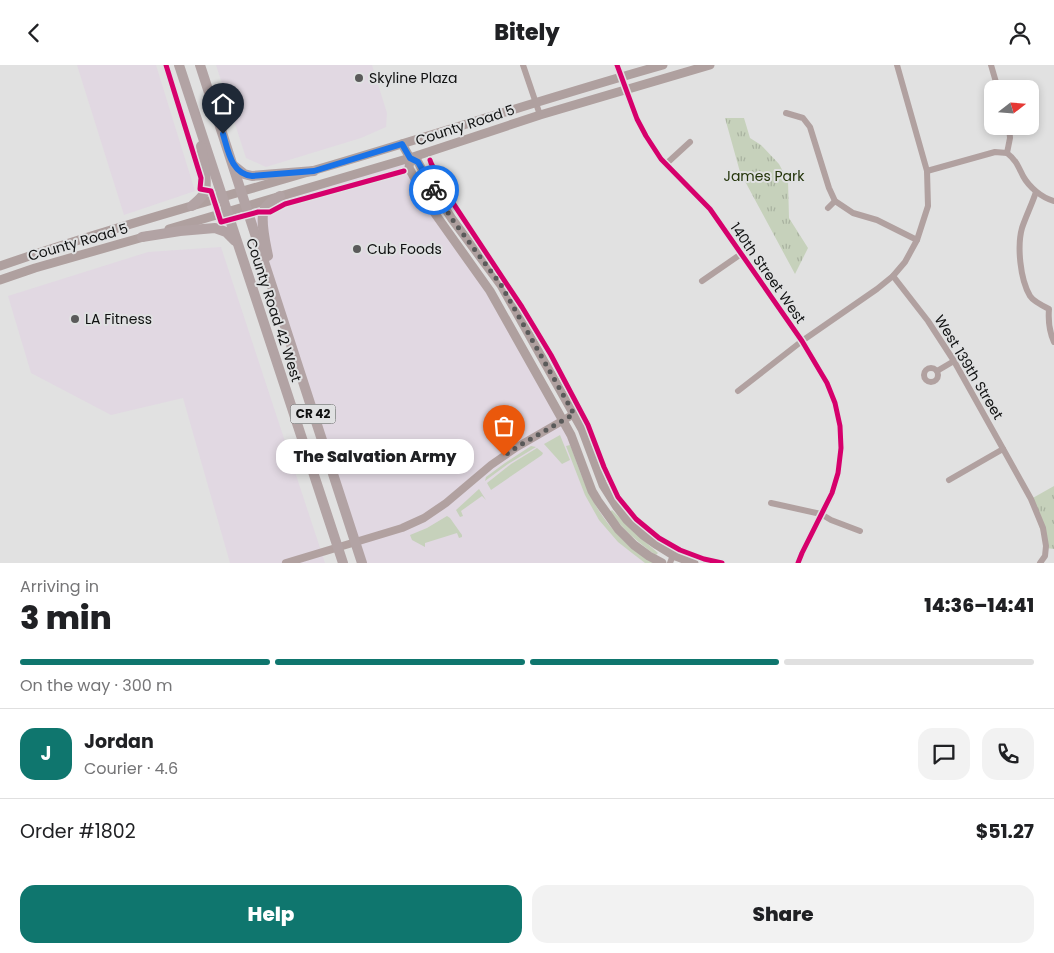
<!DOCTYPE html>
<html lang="en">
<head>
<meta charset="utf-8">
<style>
	body { margin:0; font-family:Poppins,sans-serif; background:#f2f2f2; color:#202124; height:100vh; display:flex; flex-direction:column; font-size:19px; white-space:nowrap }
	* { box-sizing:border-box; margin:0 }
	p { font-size:16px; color:#757577 }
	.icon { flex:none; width:28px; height:28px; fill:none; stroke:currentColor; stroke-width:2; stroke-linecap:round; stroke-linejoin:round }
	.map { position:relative; height:498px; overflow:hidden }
	.side { display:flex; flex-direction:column; background:#fff; flex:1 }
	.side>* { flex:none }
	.needle { width:32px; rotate:73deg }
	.fabs { position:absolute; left:984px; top:15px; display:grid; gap:10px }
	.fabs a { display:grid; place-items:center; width:55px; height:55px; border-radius:10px; background:#fff; box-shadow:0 2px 8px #0003; font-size:25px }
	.pin { position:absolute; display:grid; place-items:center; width:42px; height:42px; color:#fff; margin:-51px -21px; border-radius:50% 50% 50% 0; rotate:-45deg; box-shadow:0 0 5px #0007 }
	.pin .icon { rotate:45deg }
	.courier { position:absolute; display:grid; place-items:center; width:50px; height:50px; margin:-25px; border:4px solid #1a73e8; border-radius:50%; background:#fff; color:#222; box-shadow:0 1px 6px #0007 }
	.bubble { position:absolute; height:35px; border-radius:15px; background:#fff; box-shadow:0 2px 8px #0003; font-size:16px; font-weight:800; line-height:35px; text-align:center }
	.head em { font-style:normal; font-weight:800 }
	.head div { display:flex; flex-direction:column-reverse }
	.head { display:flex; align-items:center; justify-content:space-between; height:85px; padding:0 20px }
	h1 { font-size:32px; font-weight:800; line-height:38px }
	.bar { display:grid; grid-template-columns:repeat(4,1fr); gap:8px 5px; align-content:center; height:60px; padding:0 20px }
	.bar i { height:6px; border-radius:4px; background:#e0e0e0 }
	.bar .active { background:#0f766e }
	.bar p { grid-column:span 4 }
	.line { display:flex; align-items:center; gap:12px; padding:0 20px; border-top:1px solid #e0e0e0 }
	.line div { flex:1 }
	.round { display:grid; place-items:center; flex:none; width:52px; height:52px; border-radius:15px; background:#f2f2f2 }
	.primary-button { display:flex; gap:10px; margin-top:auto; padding:10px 20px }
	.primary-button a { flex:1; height:58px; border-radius:15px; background:#0f766e; color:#fff; font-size:20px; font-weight:800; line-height:58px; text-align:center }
	.primary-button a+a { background:#f2f2f2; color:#202124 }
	header { display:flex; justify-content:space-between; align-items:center; height:65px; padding:0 20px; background:#fff; font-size:22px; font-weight:800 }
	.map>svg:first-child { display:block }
</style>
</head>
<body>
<header><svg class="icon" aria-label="back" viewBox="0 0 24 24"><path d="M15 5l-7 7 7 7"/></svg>Bitely<svg class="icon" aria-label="person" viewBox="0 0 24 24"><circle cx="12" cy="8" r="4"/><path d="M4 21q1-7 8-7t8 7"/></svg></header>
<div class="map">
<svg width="1054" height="498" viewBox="0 0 1054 498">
	<defs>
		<pattern id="park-tufts" width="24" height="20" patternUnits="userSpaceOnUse" patternTransform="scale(1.25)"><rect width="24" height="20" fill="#c6d1bb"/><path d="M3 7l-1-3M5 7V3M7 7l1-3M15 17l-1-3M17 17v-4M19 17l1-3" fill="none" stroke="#a9b2a0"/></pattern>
	</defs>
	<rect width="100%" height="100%" fill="#e1e1e1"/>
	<g fill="#e1d8e2">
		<polygon points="77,0 156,0 195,126 124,150"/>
		<polygon points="216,0 372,0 387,48 386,62 361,73 266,102 246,93"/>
		<polygon points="410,93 409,103 475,204 571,370 586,410 618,464 662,498 362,498 246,141"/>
		<polygon points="221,182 325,498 230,498 183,333 111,350 31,308 8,231 148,187"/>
	</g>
	<g fill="#c6d1bb">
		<polygon points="560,370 570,395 562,399 544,379"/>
		<path d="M 570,380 C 576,394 580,409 587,423 C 600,454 624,481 653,498 L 645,498 L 632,488 L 618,477 L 599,455 L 585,430 L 566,381 Z"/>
		<polygon points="531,381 536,382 508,399 485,416 486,412 505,398"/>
		<polygon points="537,383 543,388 542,390 491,425 487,418 511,399"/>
		<polygon points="479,424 486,435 482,431 461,446 463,451 460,452 456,445"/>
		<path d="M 612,445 L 635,468 L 658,488 L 656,490 C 638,478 623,464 610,447 Z"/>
		<polygon points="447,451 450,453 462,470 462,472 459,473 457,468 425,478 425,482 412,475 410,470 427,463"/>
	</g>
	<g fill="url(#park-tufts)">
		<polygon points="725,53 744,53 750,73 761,80 779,99 788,116 789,153 808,183 795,209 740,107"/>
		<polygon points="1054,421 1054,484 1046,483 1031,434"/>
	</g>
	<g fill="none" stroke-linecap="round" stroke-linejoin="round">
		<g stroke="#b1a1a0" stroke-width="6">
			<polyline points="523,0 540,50"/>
			<polyline points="617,0 637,54 646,71 661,94 710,144 802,276 827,318 835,338 840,361 841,383 838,408 832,428 802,488 798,498"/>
			<polyline points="991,0 998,24"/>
			<polyline points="786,48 803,53 810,62 829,123 835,136 853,148 877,155 917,175"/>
			<path d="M 1009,61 L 1010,73 L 1007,88 C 1016,95 1018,101 1023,111 C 1029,122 1042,133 1054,136"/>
			<polyline points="666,99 690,77"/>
			<polyline points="927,106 995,87 1007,88"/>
			<path d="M 1036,127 C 1032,139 1026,151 1022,163 C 1017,181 1020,214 1030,231 C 1033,236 1043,241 1049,244 C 1048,256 1049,266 1054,277"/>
			<polyline points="828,143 835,136"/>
			<polyline points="893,211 928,256 954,296 1031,434 1043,463 1046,481 1045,491 1040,498"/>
			<polyline points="702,216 741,189"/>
			<circle cx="931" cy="310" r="7"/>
			<polyline points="937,306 954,296"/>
			<polyline points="738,326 802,276 877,224 893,211 905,197 917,175 928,141 927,106 897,0"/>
			<polyline points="949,415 1003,384"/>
			<polyline points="771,438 821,449 831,455 860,466"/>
			<polyline points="670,498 673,490"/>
		</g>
		<polyline stroke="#b1a1a0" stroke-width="8" points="286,498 402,463 424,453 446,438 491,400 517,382 574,349"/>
		<g stroke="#afa09f" stroke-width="9">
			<polyline points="402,79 410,93 409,103 431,143 490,226 571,370 592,426 598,436 618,464 634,480 649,491 662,498"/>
			<polyline points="410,93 418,97 429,118 452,154 501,220 582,364 603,420 617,442 627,455 643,470 657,480 673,490 694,498"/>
			<polyline points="169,164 410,93 540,50 710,0"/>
			<path d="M 0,201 C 104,165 210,136 315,105 C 431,71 546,33 663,0"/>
			<polyline points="0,215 35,203 147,171"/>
		</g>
		<g stroke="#b2a3a4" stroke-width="10">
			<polyline points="179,0 343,498"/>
			<polyline points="200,0 362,498"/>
			<polyline points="234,101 244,109 252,111 314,106"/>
			<path d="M 192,141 C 196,137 203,132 205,126 C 208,117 203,92 201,81"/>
			<polyline points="142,172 180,166 215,163 226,167 235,176"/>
			<path d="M 268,191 C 266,180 259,153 265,143 C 268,138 275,134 280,131"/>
		</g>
		<defs>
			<g id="cycleway">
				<polyline points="166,0 201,113 200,124 211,126 221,157 258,147 270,147 285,139 404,106"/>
				<polyline points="617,0 637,54 646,71 661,94 710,144 802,276 827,318 835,338 840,361 841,383 838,408 832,428 802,488 798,498"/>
				<polyline points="430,95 431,98 447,129 522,242 551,290 588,360 604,402 618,432 636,454 659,473 680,485 704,494 722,498"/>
			</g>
		</defs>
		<use href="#cycleway" stroke="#e0e1e2" stroke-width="8"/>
		<use href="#cycleway" stroke="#d6006c" stroke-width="5"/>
	</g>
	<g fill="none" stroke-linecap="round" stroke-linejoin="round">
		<polyline stroke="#5a5a5a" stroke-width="5" stroke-dasharray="0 9" points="434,125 452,154 501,220 574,349 517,382 504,391"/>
		<path stroke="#1a73e8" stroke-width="6" d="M 223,69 C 228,85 231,109 252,111 L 314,106 L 402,79 L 410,93 L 418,97 L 434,125"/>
	</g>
	<g fill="#5a5a5a" stroke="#e0e1e2" stroke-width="2">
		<circle cx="359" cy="13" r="5"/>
		<circle cx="357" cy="184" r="5"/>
		<circle cx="75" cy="254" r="5"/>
	</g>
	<g text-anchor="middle" stroke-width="4" stroke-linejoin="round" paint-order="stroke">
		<rect fill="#e0e1e2" stroke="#4f5050" stroke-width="1" x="290.5" y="339.5" width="45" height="19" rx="4"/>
		<g font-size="12" font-weight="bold" fill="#111212">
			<text x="313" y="353">CR 42</text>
		</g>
		<g font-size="14" fill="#111212" stroke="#e0e1e2" text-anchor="start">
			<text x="369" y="18">Skyline Plaza</text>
			<text x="367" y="189">Cub Foods</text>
			<text x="85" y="259">LA Fitness</text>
		</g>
		<g font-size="14" fill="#111212" stroke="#e0e1e2">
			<text transform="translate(465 60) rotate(-18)" y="5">County Road 5</text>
			<text transform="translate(78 177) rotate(-16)" y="5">County Road 5</text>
			<text transform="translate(768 208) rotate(55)" y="5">140th Street West</text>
			<text transform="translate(274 245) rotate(72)" y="5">County Road 42 West</text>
			<text transform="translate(969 302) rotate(59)" y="5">West 139th Street</text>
		</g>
		<g font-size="14" fill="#233409" stroke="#e0e1e2">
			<text x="764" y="116">James Park</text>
		</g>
	</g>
</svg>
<div class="fabs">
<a><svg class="needle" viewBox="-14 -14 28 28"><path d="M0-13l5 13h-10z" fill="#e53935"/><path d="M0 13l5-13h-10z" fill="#757577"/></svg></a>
</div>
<div class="pin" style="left:504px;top:391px;background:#ea580c"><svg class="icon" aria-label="bag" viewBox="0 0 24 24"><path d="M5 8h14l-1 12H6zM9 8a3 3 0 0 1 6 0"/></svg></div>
<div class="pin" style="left:223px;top:69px;background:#1f2937"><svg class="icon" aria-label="home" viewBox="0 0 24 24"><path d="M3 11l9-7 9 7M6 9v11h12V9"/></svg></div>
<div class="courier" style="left:434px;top:125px"><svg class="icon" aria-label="bike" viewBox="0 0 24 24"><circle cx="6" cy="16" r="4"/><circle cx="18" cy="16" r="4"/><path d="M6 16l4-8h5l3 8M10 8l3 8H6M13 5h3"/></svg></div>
<div class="bubble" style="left:276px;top:374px;width:198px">The Salvation Army</div>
</div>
<section class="side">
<div class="head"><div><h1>3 min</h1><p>Arriving in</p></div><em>14:36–14:41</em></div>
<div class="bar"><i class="active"></i><i class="active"></i><i class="active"></i><i></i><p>On the way · 300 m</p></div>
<div class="line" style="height:90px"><b class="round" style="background:#0f766e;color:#fff">J</b><div><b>Jordan</b><p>Courier · 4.6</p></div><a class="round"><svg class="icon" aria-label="chat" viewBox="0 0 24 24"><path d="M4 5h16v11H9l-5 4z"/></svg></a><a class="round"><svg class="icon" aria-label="phone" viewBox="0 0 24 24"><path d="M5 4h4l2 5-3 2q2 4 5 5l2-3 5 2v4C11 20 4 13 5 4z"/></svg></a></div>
<div class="line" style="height:65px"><div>Order #1802</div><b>$51.27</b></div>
<div class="primary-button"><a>Help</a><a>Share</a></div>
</section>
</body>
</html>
